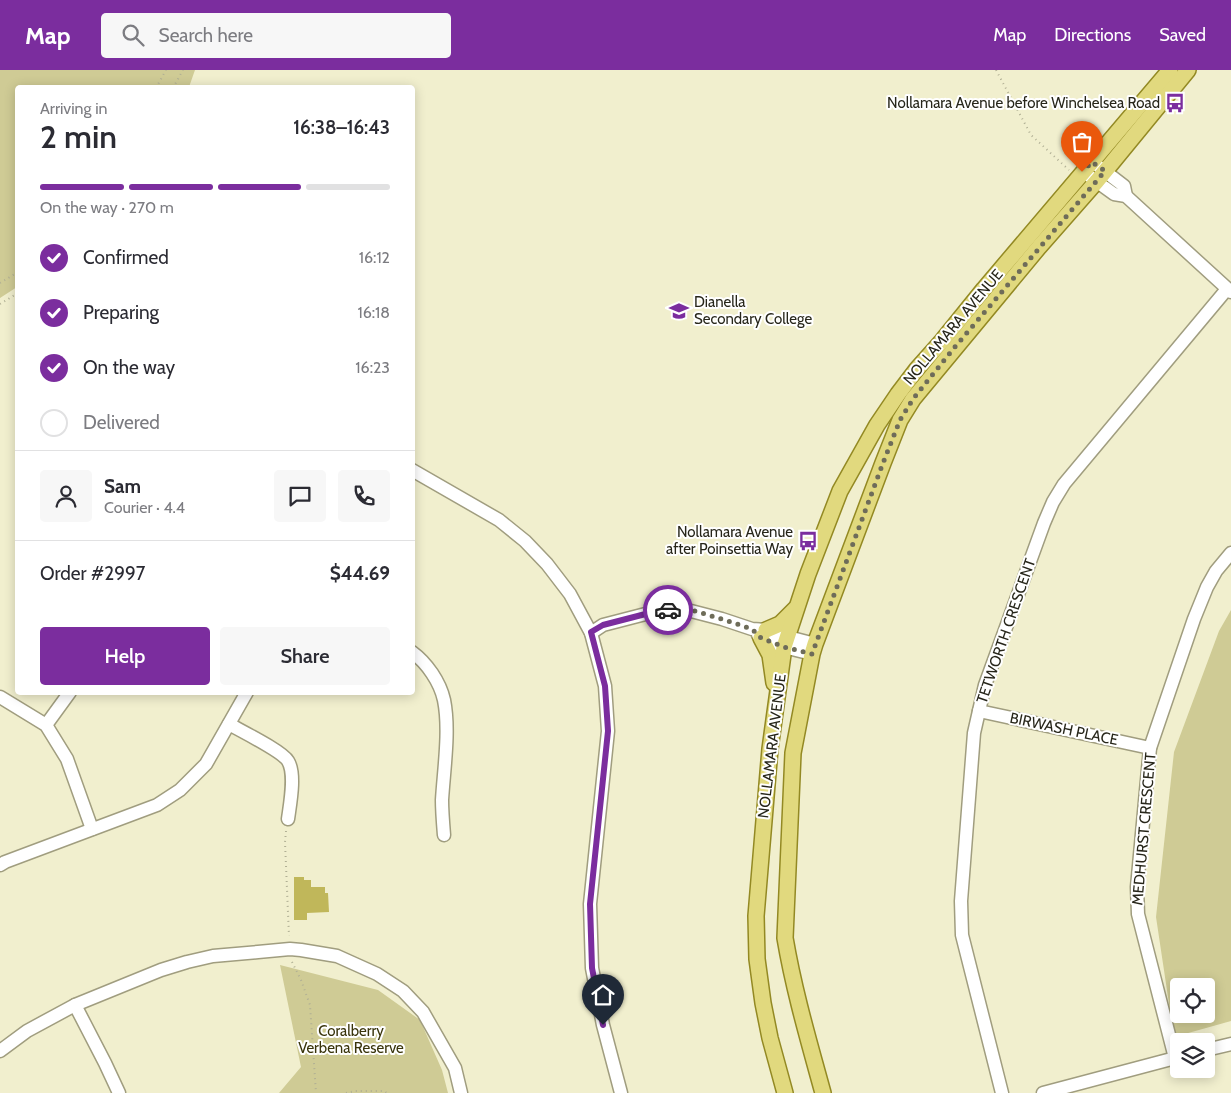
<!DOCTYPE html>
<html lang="en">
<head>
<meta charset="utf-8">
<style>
	body { margin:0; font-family:Cabin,sans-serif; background:#f7f7f7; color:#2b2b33; height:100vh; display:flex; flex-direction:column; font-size:19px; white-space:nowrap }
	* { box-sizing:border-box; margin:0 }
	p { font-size:16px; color:#7c7c81 }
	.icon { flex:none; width:28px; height:28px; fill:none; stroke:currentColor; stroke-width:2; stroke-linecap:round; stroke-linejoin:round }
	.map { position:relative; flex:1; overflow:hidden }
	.details { position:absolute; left:15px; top:15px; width:400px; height:610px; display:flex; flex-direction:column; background:#fff; border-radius:5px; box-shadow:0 2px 12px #0003 }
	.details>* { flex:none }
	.fabs { position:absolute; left:1170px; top:908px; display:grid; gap:10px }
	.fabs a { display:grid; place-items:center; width:45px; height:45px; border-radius:5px; background:#fff; box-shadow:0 2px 12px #0003; font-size:25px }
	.pin { position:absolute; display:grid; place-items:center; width:42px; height:42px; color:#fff; margin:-51px -21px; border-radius:50% 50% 50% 0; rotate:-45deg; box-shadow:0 0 5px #0007 }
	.pin .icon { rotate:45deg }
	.courier { position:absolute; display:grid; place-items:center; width:50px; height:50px; margin:-25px; border:4px solid #7b2d9e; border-radius:50%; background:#fff; color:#222; box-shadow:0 1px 6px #0007 }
	.headline em { font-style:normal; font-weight:600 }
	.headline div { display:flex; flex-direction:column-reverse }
	.headline { display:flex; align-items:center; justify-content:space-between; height:85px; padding:0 25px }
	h1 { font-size:32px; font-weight:600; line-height:38px }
	.bar { display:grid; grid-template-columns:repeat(4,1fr); gap:8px 5px; align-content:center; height:60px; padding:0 25px }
	.bar i { height:6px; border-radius:4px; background:#e1e1e2 }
	.bar .current { background:#7b2d9e }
	.bar p { grid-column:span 4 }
	.line { display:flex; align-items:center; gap:12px; padding:0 25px; border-top:1px solid #e1e1e2 }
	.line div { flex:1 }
	.round { display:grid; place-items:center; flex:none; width:52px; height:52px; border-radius:5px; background:#f7f7f7 }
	ol { padding:0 25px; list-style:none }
	li { display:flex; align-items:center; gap:15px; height:55px }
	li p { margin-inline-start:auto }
	li .icon { padding:5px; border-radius:50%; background:#7b2d9e; color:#fff; stroke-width:4 }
	li:last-child { color:#7c7c81 }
	li i { width:28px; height:28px; border:2px solid #e1e1e2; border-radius:50% }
	.primary-button { display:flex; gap:10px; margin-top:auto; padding:10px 25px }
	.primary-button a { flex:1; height:58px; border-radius:5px; background:#7b2d9e; color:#fff; font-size:20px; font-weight:600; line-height:58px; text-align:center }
	.primary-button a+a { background:#f7f7f7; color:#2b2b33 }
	header { display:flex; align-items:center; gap:30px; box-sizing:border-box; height:70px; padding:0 25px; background:#7b2d9e; color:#fff }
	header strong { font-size:24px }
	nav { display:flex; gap:28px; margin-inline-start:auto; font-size:18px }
	.search { width:350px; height:45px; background:#f7f7f7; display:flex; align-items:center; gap:12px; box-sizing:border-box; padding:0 18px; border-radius:5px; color:#7c7c81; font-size:19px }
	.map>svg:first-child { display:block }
</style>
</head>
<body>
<header>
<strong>Map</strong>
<div class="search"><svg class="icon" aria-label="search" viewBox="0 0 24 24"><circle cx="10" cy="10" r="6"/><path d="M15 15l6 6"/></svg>Search here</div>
<nav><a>Map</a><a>Directions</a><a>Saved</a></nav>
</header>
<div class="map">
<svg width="1231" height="1023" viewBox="0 0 1231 1023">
	<rect width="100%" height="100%" fill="#f1efce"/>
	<g fill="#cfcb95" fill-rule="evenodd">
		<polygon points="0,0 195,0 189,17 18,18 17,217 0,228"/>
		<path d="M 1231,540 L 1231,951 L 1174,967 L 1156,847 L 1174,682 L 1219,561 ZM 1179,916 L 1206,916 L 1206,944 L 1179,944 Z"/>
		<polygon points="280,895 378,920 420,950 442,1000 448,1023 279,1023 301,997"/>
	</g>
	<polygon fill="#c0b75a" points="294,807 304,807 304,810 311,810 311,817 325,817 325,823 328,823 329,842 307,843 307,850 294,850"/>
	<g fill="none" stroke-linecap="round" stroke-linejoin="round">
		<defs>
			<g id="minor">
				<polyline points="1098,96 1124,116 1126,126"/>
				<polyline points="1089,106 1114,124 1126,126 1231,222"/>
				<polyline points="412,400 499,450 525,471 547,494 570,524 591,563 605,616 608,661 590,834 592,898 603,955 621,1023"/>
				<polyline points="591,563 603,555 661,540 691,541 722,549 752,559 766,560 788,567 815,574"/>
				<path d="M 758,565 C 768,575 797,580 812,584"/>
				<path d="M 412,582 C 427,593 440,612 444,630 C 450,660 444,698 442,730 C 442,741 443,753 444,765"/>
				<polyline points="0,627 46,655 67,689 92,759"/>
				<polyline points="979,641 1150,678"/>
				<path d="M 229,654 C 241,661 282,681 288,691 C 296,704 290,734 288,749"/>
				<polyline points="46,655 70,622"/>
				<polyline points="0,795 5,792 157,735 180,720 206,694 247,622"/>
				<polyline points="75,935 105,993 119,1023"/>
				<polyline points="1206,980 1231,974"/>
				<polyline points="0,981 27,961 75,935 161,900 187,892 213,886 258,882 290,879 301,880 337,886 377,904 403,921 423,942 455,998 461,1023"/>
				<polyline points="1175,988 1138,844 1137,817 1150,678 1194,549 1207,517 1216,501 1231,483"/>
				<polyline points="1002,1023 962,865 961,831 974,663 979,641 985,615 1044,453 1053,432 1064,414 1227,219"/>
				<polyline points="1043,1023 1179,987"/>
			</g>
			<g id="major">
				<polyline points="766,560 780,554 795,539"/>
				<polyline points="761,568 770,585 774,613"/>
				<polyline points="785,1023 770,968 763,933 757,889 756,846 770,679 784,577 808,504 840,421 877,355 898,324 917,299 942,271 984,219 1170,0"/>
				<path d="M 823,1023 C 809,972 794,921 785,868 L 793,683 L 812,584 L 815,574 L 883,393 L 900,350 L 913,329 L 1039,177 L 1097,111 L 1188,0"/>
			</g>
		</defs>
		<use href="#minor" stroke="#a09d7f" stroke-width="15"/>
		<use href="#major" stroke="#938923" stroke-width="18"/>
		<g stroke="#b0af94" stroke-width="2" stroke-dasharray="1 4" stroke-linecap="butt">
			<polyline points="996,0 1031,65 1069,100"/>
			<polyline points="156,18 166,0"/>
			<polyline points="173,18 183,0"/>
			<polyline points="0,213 18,202"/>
			<polyline points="0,234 18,223"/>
			<polyline points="286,761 285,772 289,866"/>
			<polyline points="292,892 301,910 310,935 316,1023"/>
			<polyline points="346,1023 355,1021 384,1021 387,1023"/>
		</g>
		<use href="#minor" stroke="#fff" stroke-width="12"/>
		<use href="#major" stroke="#e1d97e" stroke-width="15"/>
	</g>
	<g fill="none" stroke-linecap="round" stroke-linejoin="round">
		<polyline stroke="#6e6c59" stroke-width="5" stroke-dasharray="0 9" points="668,540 691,540 722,549 752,559 761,568 784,577 812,584 883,393 900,350 913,329 954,278 1105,101 1092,92 1082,102"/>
		<polyline stroke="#7b2d9e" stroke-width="6" points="603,955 592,898 590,834 608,661 605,616 591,562 603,555 661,540 668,540"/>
	</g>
	<defs>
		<symbol id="bus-bare" viewBox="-9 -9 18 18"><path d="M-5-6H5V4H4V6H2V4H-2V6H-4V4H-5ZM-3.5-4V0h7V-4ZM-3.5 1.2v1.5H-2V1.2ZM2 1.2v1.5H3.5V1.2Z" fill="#7b2d9e" stroke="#fff" stroke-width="2.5" paint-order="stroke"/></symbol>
		<symbol id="school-bare" viewBox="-9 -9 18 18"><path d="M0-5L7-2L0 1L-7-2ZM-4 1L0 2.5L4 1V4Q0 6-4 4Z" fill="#7b2d9e" stroke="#fff" stroke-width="2.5" paint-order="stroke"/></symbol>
	</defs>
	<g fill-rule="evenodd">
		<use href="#bus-bare" x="1161" y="19" width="28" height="28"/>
		<use href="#school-bare" x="665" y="227" width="28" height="28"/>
		<use href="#bus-bare" x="794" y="457" width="28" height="28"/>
	</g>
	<g text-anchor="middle" stroke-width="4" stroke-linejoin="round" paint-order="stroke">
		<g font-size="15" fill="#27261a" stroke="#fff" text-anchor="end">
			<text x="1160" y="38">Nollamara Avenue before Winchelsea Road</text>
			<text x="694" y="237" text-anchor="start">Dianella<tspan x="694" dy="17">Secondary College</tspan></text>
			<text x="793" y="467">Nollamara Avenue<tspan x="793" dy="17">after Poinsettia Way</tspan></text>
		</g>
		<g font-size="15" fill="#27261a" stroke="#fff">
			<text transform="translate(953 257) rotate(-50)" y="5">NOLLAMARA AVENUE</text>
			<text transform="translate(1006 561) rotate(-71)" y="5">TETWORTH CRESCENT</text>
			<text transform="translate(1064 659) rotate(12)" y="5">BIRWASH PLACE</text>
			<text transform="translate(772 676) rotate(-83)" y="5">NOLLAMARA AVENUE</text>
			<text transform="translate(1144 759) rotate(-85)" y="5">MEDHURST CRESCENT</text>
		</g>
		<g font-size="15" fill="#39340b" stroke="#fff">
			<text x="351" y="966">Coralberry<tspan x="351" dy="17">Verbena Reserve</tspan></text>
		</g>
	</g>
</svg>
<div class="fabs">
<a><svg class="icon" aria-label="locate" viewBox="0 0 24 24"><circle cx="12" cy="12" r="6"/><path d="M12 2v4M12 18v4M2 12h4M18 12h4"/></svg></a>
<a><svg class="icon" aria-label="layers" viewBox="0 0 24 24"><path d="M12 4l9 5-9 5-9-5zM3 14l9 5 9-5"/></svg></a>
</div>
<div class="pin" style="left:1082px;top:102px;background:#ea580c"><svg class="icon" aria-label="bag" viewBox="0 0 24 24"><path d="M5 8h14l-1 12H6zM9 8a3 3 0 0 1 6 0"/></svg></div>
<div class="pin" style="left:603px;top:955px;background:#1f2937"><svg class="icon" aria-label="home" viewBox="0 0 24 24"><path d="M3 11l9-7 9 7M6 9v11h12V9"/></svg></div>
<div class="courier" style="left:668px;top:540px"><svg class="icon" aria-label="car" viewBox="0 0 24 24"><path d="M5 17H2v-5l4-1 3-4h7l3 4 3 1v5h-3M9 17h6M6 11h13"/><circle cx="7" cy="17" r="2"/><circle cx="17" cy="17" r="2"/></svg></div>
<section class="details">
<div class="headline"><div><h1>2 min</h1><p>Arriving in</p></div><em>16:38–16:43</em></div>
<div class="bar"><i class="current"></i><i class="current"></i><i class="current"></i><i></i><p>On the way · 270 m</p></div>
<ol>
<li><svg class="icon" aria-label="check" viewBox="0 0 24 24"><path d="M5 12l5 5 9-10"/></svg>Confirmed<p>16:12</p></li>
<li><svg class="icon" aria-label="check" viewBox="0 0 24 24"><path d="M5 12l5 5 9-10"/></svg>Preparing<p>16:18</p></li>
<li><svg class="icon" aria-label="check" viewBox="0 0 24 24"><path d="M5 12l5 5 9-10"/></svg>On the way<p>16:23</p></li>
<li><i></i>Delivered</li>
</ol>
<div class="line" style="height:90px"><a class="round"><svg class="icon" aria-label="person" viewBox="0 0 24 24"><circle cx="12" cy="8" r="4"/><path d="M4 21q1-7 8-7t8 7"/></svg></a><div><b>Sam</b><p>Courier · 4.4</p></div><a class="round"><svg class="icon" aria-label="chat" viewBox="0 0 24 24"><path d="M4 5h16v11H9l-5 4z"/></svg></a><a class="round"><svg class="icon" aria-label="phone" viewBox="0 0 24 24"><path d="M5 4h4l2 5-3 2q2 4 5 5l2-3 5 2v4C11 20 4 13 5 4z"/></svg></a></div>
<div class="line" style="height:65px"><div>Order #2997</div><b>$44.69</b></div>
<div class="primary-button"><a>Help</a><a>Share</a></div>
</section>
</div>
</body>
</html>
